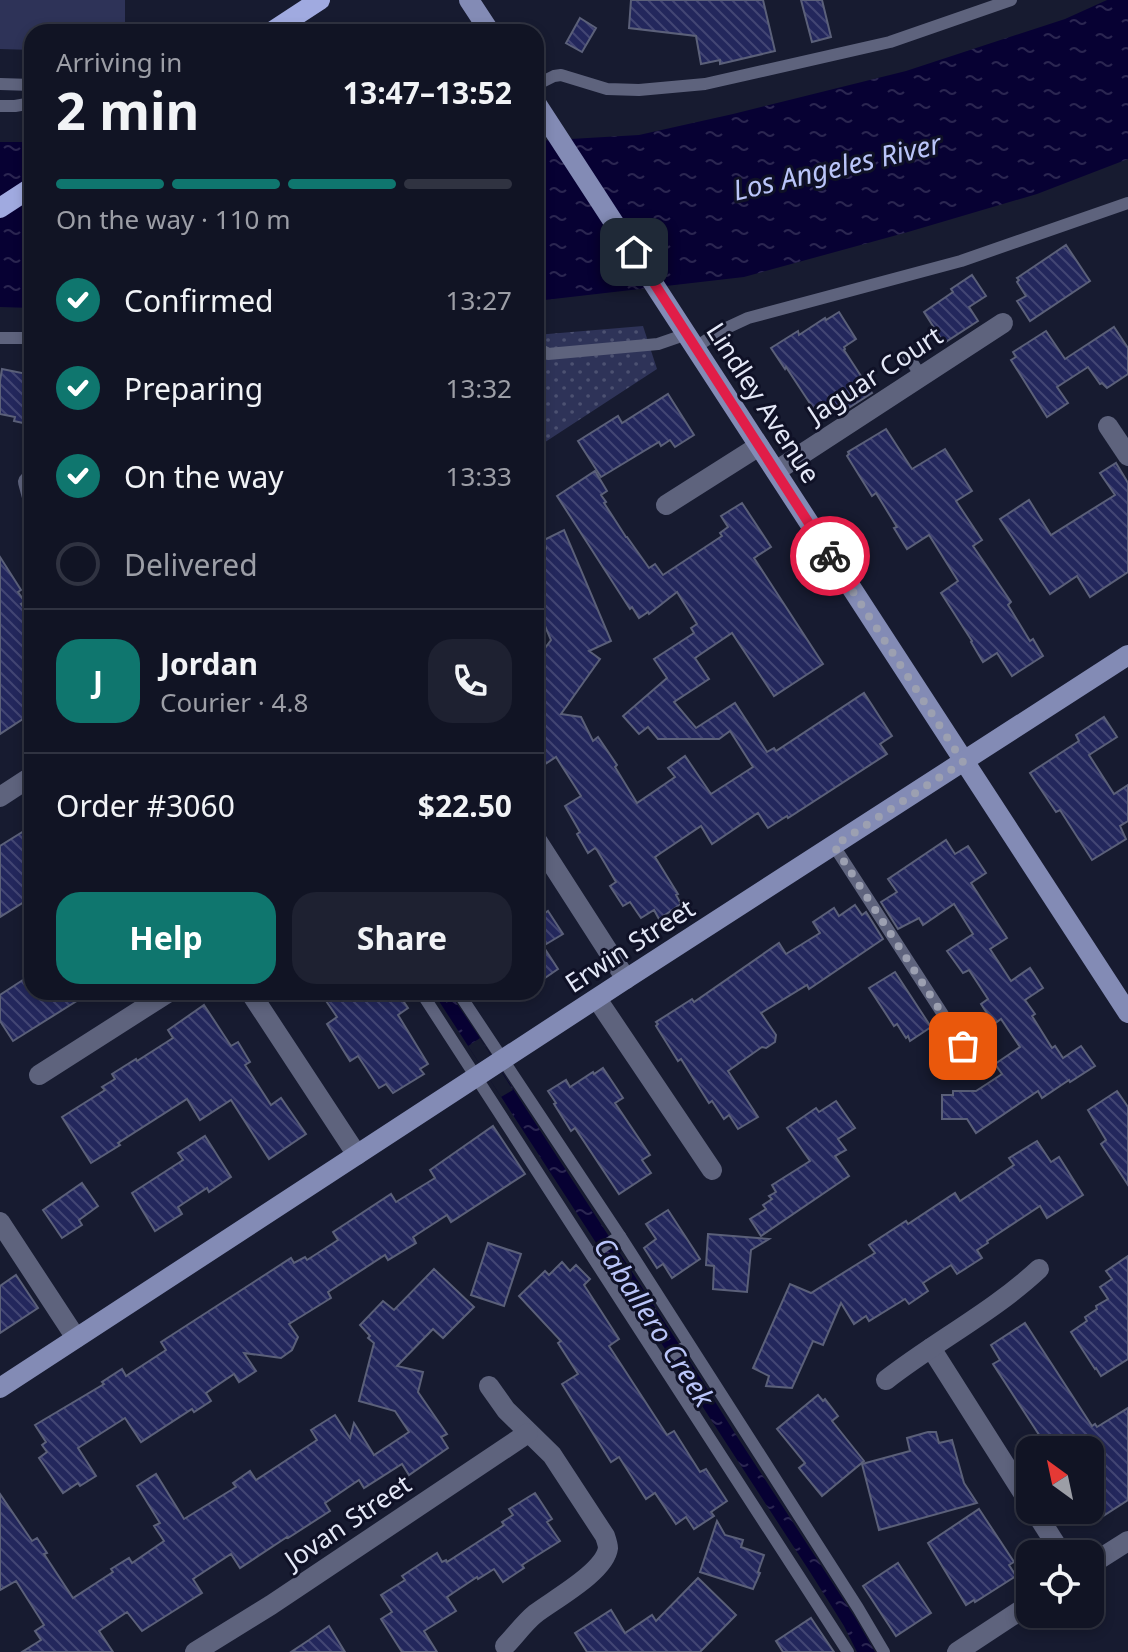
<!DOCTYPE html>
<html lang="en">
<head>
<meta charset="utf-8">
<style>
	body { margin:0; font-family:"Noto Sans",sans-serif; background:#1e2131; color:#f1f3f6; height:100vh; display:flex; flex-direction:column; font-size:30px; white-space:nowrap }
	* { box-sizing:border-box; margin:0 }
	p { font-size:26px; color:#9c9ea6 }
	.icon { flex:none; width:44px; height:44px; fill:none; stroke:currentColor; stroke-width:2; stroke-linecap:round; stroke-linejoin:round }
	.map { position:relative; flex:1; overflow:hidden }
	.sheet { position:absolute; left:24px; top:24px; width:520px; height:976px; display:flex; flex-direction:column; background:#111424; border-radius:24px; box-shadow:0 4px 12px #0003,0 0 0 2px #303341 }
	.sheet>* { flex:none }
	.needle { width:52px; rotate:327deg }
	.buttons { position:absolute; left:1016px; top:1436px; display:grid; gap:16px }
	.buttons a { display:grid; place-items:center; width:88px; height:88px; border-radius:16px; background:#111424; box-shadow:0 4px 12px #0003,0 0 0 2px #303341; font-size:40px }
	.pin { position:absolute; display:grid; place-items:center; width:68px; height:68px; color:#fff; margin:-34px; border-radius:16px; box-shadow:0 4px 12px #0006 }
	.courier { position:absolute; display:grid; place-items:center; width:80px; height:80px; margin:-40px; border:6px solid #e11d48; border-radius:50%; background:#fff; color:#222; box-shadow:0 2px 10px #0007 }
	.overview em { font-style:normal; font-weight:700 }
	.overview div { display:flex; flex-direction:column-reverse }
	.overview { display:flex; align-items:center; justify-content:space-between; height:136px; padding:0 32px }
	h1 { font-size:52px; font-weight:700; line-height:60px }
	.bar { display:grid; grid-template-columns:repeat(4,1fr); gap:12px 8px; align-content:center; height:96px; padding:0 32px }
	.bar i { height:10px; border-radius:6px; background:#303341 }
	.bar .active { background:#0f766e }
	.bar p { grid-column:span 4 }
	.line { display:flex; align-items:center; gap:20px; padding:0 32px; border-top:2px solid #303341 }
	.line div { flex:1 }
	.round { display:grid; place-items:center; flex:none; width:84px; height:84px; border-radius:24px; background:#1e2131 }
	ol { padding:0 32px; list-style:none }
	li { display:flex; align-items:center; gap:24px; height:88px }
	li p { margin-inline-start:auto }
	li .icon { padding:8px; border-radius:50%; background:#0f766e; color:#fff; stroke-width:4 }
	li:last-child { color:#9c9ea6 }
	li i { width:44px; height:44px; border:4px solid #303341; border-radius:50% }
	.button { display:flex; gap:16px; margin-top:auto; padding:16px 32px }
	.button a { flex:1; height:92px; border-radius:24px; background:#0f766e; color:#fff; font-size:32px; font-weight:700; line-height:92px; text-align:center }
	.button a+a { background:#1e2131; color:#f1f3f6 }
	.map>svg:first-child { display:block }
</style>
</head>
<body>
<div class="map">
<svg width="1128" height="1652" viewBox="0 0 1128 1652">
	<defs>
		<pattern id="park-dots" width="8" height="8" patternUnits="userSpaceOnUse" patternTransform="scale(2)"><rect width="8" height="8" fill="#2e3358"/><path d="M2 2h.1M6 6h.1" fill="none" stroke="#4c5171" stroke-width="1.8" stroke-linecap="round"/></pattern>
		<pattern id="water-ripples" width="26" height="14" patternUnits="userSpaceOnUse" patternTransform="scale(2)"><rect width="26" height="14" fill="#070133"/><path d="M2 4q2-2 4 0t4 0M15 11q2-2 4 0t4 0" fill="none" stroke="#2b2651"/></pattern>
		<pattern id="building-back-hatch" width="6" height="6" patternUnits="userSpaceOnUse" patternTransform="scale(2)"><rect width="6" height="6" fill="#23275c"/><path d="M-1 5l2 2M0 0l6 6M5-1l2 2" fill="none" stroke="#434674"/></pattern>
	</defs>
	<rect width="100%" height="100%" fill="#171b30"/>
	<polygon fill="url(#park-dots)" points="643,326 657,369 536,448 536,335"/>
	<polygon fill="#2e3358" points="0,0 125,0 125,32 32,32 32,50 0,49"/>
	<g fill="url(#water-ripples)">
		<polygon points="1107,0 1128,0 1128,159 1037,194 908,232 744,277 536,301 536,141 639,135 733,114 906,71 1065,19"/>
		<polygon points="0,142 32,142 32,308 0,307"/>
		<polygon points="433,992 449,992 480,1038 686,1355 736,1435 856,1619 875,1652 857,1652 844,1626 810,1572"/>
	</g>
	<polygon fill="#171b30" points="480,1038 513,1090 501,1097 468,1046"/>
	<g fill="url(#building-back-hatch)" stroke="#5b6079" stroke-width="2">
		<polygon points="631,0 763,0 775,51 720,64 720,60 701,64 696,36 629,28"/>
		<polygon points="801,0 822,0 831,37 812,42"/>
		<polygon points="580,18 596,28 582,52 566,43"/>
		<polygon points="1066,245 1090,281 1030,321 1017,301 1026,296 1017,282 1019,280 1017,278"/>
		<polygon points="972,275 986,296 969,307 978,321 944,343 924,312 953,292 951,289"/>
		<polygon points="839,312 856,339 844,347 845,349 844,350 872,393 839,414 831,401 815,411 786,367 785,369 771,348 798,331 799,335 825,318 826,320"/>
		<polygon points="1114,327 1128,348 1128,374 1107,388 1102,383 1100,384 1088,367 1057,387 1068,403 1047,417 1011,360 1016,357 1013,352 1046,331 1065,359"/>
		<polygon points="2,369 32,375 32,425 14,421 15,417 0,414 0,381"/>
		<polygon points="668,394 694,435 675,447 670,440 661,446 659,442 601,477 578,441 618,416 622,423"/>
		<polygon points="886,429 912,469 945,449 972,491 956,501 982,540 973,546 1011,602 1008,605 1030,641 1033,639 1043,656 1012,676 997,653 983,662 971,642 972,641 941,593 958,581 929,535 907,549 894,528 897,527 876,493 872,496 847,456 849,454 848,452"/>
		<polygon points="1116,463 1128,483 1128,572 1090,597 1077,576 1050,594 1000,519 1029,500 1051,535 1115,495 1100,473"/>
		<polygon points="595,471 607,491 601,495 606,502 604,503 626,537 627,537 649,568 655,564 663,575 722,536 720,533 728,527 721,516 742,503 771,547 754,558 823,664 774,696 732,633 695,658 709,679 674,702 696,728 735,703 767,752 774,748 776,751 864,693 892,736 880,744 887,754 788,818 787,816 768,828 758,813 712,844 701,826 655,857 678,894 676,895 681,904 659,919 654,910 641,918 630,902 623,906 610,886 616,882 597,850 595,848 588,853 577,834 580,832 565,806 581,796 556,757 536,770 536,660 551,640 536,605 536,568 539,567 546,548 542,541 564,530 611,641 589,651 600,659 561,714 581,717 593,741 598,737 617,765 615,767 637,803 675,777 668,768 685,756 711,794 753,767 730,731 719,739 658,739 648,727 639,734 623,716 667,678 654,659 694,633 691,628 697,624 677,592 649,614 648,612 639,618 632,607 630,609 557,496"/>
		<polygon points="0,557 21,590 18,592 25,602 21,604 32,620 32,713 0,734"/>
		<polygon points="1104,717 1117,737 1089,755 1114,794 1128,785 1128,821 1120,826 1126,839 1092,860 1060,810 1056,812 1030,773 1079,741 1076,735"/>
		<polygon points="32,826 32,897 0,917 0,846"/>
		<polygon points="946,840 955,854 968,846 986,873 971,883 1007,938 990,949 1011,981 1030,968 1043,988 1025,1000 1035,1014 1032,1016 1052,1048 1055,1046 1063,1058 1081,1046 1095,1066 1070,1082 1069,1080 1042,1098 1038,1091 976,1133 967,1119 942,1119 942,1095 953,1095 953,1091 976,1091 1002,1074 995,1064 1020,1047 1001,1019 994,1024 981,1004 988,999 969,970 963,973 947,951 973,934 954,904 923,925 919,918 898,929 881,902 897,892 888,879"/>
		<polygon points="855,905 862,915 866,912 883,939 809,989 807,985 761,1013 776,1035 775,1042 766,1048 762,1047 728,1071 758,1117 738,1129 729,1115 724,1119 712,1101 709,1103 681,1059 678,1061 656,1026 658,1024 656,1022 692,999 694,1002 779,943 786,954 820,933 813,922 834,908 839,916"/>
		<polygon points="548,911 563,934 543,946 558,969 536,984 536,919"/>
		<polygon points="895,972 931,1027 910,1041 908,1036 906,1038 897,1024 894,1026 869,988"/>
		<polygon points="32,974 32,992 91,992 13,1041 0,1021 0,995"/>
		<polygon points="320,992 397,992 408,1008 398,1015 428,1064 420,1069 424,1074 393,1093 386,1084 379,1088 358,1056 350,1061 327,1024 337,1017"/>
		<polygon points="204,1005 231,1046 238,1042 250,1062 245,1065 271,1105 281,1098 306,1134 269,1159 231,1100 200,1120 187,1099 118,1143 120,1145 91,1163 62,1117 105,1090 102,1087 115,1079 112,1074 136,1059 137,1061 173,1038 168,1030"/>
		<polygon points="603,1068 623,1098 615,1103 650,1155 642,1160 651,1173 619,1194 575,1128 571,1131 554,1104 556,1103 548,1091 566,1080 570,1087 593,1072 594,1074"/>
		<polygon points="1117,1091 1128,1107 1128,1185 1101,1144 1106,1140 1088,1110"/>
		<polygon points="836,1101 855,1128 838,1139 846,1150 835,1156 849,1176 761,1236 750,1219 766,1209 763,1205 772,1199 769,1196 776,1192 772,1185 810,1161 787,1128 816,1108 819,1112"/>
		<polygon points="493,1126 525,1174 451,1222 447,1215 413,1237 416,1243 388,1260 385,1255 328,1292 331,1298 289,1324 298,1337 292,1350 281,1358 244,1353 256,1371 239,1382 234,1374 206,1393 211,1401 194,1412 192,1409 141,1442 125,1418 78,1448 96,1476 80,1486 78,1483 63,1493 39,1458 47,1452 42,1445 46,1442 35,1425 104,1384 102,1382 122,1369 126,1376 166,1350 161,1342 291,1258 294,1263 305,1257 307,1260 338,1240 333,1232 391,1194 396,1202 435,1178 430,1170"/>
		<polygon points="205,1136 231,1177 209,1192 207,1188 178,1207 182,1214 155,1231 132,1193 183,1160 178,1153"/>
		<polygon points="1037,1141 1051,1162 1059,1157 1083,1195 1047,1218 1040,1206 987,1241 988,1243 977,1250 982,1258 957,1274 951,1265 923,1283 928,1291 909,1304 905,1299 869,1321 866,1316 854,1324 841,1303 823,1345 813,1341 792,1388 766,1386 769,1376 753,1368 790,1284 811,1293 875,1253 869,1245 906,1221 908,1224 955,1193 960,1201 1014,1165 1009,1158"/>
		<polygon points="82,1183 98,1206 79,1220 82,1225 62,1238 43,1210"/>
		<polygon points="668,1210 700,1259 672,1278 663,1264 657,1268 644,1248 656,1239 646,1224"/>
		<polygon points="708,1234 769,1239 751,1250 747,1292 713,1289 714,1266 706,1265"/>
		<polygon points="488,1243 521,1254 504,1306 471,1295"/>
		<polygon points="1128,1256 1128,1359 1101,1376 1096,1368 1095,1369 1071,1332 1087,1321 1085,1317 1097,1309 1096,1306 1108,1299 1100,1287 1112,1279 1106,1271"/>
		<polygon points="562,1262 570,1271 576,1265 590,1279 584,1285 619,1339 609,1346 667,1435 674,1431 700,1472 706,1469 727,1501 711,1512 714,1516 694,1529 686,1517 676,1524 655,1493 646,1499 619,1457 611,1462 562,1384 578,1374 558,1343 561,1341 519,1296 545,1271 549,1275"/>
		<polygon points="434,1269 474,1307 443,1338 433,1329 397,1366 423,1372 418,1392 447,1434 441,1437 448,1448 409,1475 402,1464 364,1488 359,1480 325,1503 330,1511 288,1538 287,1537 240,1568 231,1554 193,1579 202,1593 142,1631 127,1612 99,1631 113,1652 22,1652 41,1640 35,1631 44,1625 16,1581 0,1590 0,1494 32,1541 37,1538 47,1553 44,1554 73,1598 113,1572 111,1569 129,1558 132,1563 164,1541 154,1526 160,1523 137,1486 156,1474 184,1519 236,1487 233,1483 250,1471 256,1480 317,1440 311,1430 335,1415 350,1438 354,1423 374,1455 409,1432 395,1411 359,1401 374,1343 368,1338 370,1336 360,1325 383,1301 394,1310"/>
		<polygon points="16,1275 38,1308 0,1333 0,1286"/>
		<polygon points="1025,1323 1092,1426 1095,1424 1097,1427 1128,1408 1128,1500 1103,1516 1096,1505 1090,1509 1090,1450 1049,1450 993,1364 1000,1360 991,1345"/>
		<polygon points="818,1395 823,1401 825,1399 838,1416 832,1421 864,1461 822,1496 799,1468 805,1463 777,1429"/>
		<polygon points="928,1432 936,1432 939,1443 952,1440 964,1483 977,1503 879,1530 862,1464 910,1451 907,1438"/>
		<polygon points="535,1493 552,1519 547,1522 560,1541 522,1565 524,1568 503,1582 494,1569 478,1579 477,1577 447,1597 456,1611 424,1631 437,1652 402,1652 381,1619 392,1612 381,1595 405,1580 402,1576 437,1553 442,1562 446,1560 447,1562 504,1525 502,1522 513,1515 509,1509"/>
		<polygon points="979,1509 1014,1562 1009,1565 1016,1576 975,1602 974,1600 966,1605 928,1543"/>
		<polygon points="717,1521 725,1535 743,1540 741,1547 764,1555 758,1572 760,1573 753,1589 700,1572"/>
		<polygon points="898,1563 931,1613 896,1636 863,1586"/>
		<polygon points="698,1578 736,1615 700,1652 587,1652 575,1633 611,1610 625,1633 652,1615 656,1621"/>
		<polygon points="811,1618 834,1652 783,1652 776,1641"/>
		<polygon points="329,1626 345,1652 291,1652 309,1640"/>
	</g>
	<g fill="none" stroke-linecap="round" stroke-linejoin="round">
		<g stroke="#5e637d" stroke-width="12">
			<polyline points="0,84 32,85"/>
			<polyline points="536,85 554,76 561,75 607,89 639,90 705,84 890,42 1011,0"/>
			<polyline points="0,106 15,106 32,103"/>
			<polyline points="0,338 32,338"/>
			<polyline points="536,347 548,354 658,344 687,334"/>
			<polyline points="696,347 720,331 748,318 961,261 1128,203"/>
			<polyline points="908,356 921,376"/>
			<polyline points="834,846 977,1067"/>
			<polyline points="421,992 848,1652"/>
			<polyline points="458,992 620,1236 858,1608 884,1652"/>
			<polyline points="592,1254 620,1236"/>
			<polyline points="662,1362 688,1345"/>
		</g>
		<g stroke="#5e637d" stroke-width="20">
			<polyline points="1108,426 1128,456"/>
			<polyline points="776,471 1003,323"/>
			<polyline points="28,482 32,497"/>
			<polyline points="666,505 759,446"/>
			<polyline points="0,797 32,776"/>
			<polyline points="536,839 626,979"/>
			<polyline points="250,992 357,1155"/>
			<polyline points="597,999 712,1170"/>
			<polyline points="39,1075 169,992"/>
			<polyline points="0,1222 76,1338"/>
			<polyline points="931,1348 1030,1504"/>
			<path d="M 886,1380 C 936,1341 993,1312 1039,1269"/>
			<path d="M 489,1386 L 506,1410 L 552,1455 L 605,1536 C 606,1539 608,1545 608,1548 C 605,1572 553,1600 535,1614 C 524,1623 515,1636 505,1646"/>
			<polyline points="1034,1510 1062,1554"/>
			<polyline points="1090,1565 1128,1541"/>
			<polyline points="195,1652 271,1605 528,1433"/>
			<polyline points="957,1652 1030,1604"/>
		</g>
		<g stroke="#838bb5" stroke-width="20">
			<polyline points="469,0 490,32"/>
			<path d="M 536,103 C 735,405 929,711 1128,1013"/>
			<polyline points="0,1388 626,979 1128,655"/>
		</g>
		<g stroke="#a0aae0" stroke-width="20">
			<polyline points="271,32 320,0"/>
			<polyline points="0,208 32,187"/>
		</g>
	</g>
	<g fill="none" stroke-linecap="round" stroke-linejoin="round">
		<polyline stroke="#9ca0b1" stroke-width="8" stroke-dasharray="0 14.4" points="830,556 963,762 834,846 963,1046"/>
		<polyline stroke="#e11d48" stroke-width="10" points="634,252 830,556"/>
	</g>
	<g text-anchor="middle" stroke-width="6" stroke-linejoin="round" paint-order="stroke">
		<g font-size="26" fill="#e4e8f7" stroke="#0f1126">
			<text transform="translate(875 375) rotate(-33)" y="9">Jaguar Court</text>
			<text transform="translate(763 403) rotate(57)" y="9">Lindley Avenue</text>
			<text transform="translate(630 946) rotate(-33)" y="9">Erwin Street</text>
			<text transform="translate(348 1522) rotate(-34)" y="9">Jovan Street</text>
		</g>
		<g font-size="28" font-style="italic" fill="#bac5f9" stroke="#0f1126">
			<text transform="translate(837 167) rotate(-13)" y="10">Los Angeles River</text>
			<text transform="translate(654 1322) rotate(57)" y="10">Caballero Creek</text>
		</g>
	</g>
</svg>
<div class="buttons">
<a><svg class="needle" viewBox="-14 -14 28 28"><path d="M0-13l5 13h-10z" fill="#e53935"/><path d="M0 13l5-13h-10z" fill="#9c9ea6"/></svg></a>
<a><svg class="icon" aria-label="locate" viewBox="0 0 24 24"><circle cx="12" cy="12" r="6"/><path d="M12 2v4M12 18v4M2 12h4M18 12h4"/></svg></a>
</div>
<div class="pin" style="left:963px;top:1046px;background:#ea580c"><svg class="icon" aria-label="bag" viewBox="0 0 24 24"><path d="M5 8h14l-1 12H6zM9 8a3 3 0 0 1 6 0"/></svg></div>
<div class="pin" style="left:634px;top:252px;background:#1f2937"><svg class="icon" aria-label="home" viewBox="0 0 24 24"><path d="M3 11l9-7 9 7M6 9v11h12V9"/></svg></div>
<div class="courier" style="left:830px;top:556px"><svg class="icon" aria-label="bike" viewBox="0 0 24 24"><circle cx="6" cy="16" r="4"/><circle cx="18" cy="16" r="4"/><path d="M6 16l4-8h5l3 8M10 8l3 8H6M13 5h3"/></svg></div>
<section class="sheet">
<div class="overview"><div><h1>2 min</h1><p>Arriving in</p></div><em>13:47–13:52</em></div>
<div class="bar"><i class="active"></i><i class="active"></i><i class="active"></i><i></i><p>On the way · 110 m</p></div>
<ol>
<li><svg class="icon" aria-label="check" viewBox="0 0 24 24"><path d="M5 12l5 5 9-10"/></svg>Confirmed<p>13:27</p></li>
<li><svg class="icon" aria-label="check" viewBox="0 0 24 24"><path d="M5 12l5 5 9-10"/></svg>Preparing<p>13:32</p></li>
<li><svg class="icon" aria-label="check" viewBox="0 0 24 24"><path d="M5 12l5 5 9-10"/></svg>On the way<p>13:33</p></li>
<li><i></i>Delivered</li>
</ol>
<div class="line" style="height:144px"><b class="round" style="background:#0f766e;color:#fff">J</b><div><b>Jordan</b><p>Courier · 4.8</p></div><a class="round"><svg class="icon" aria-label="phone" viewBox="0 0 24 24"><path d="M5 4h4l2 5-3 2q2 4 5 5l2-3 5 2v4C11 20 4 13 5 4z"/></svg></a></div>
<div class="line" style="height:104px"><div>Order #3060</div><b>$22.50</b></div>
<div class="button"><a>Help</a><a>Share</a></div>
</section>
</div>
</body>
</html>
